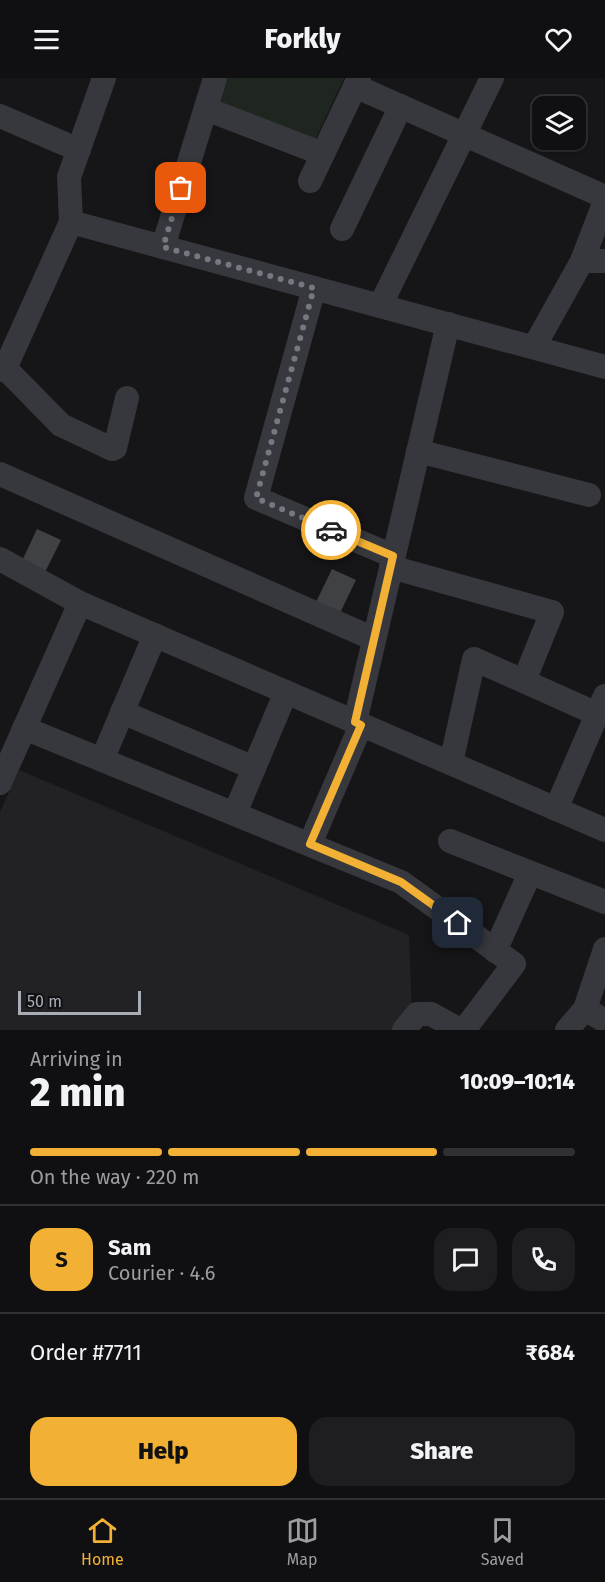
<!DOCTYPE html>
<html lang="en">
<head>
<meta charset="utf-8">
<style>
	body { margin:0; font-family:"Fira Sans",sans-serif; background:#1e1e20; color:#f1f3f6; height:100vh; display:flex; flex-direction:column; font-size:22px; white-space:nowrap }
	* { box-sizing:border-box; margin:0 }
	p { font-size:20px; color:#9c9d9f }
	.icon { flex:none; width:33px; height:33px; fill:none; stroke:currentColor; stroke-width:2; stroke-linecap:round; stroke-linejoin:round }
	.map { position:relative; height:952px; overflow:hidden }
	.details { display:flex; flex-direction:column; background:#101012; flex:1 }
	.details>* { flex:none }
	.controls { position:absolute; left:532px; top:18px; display:grid; gap:12px }
	.controls a { display:grid; place-items:center; width:54px; height:54px; border-radius:12px; background:#101012; box-shadow:0 2px 4px #0004,0 0 0 2px #303032; font-size:30px }
	.scale { position:absolute; left:18px; bottom:15px; width:123px; box-sizing:border-box; padding-left:6px; border:3px solid #a8adb8; border-top:0; font-size:16px; line-height:21px; white-space:nowrap; color:#a8adb8; -webkit-text-stroke:4px #111113; paint-order:stroke }
	.pin { position:absolute; display:grid; place-items:center; width:51px; height:51px; color:#fff; margin:-26px; border-radius:12px; box-shadow:0 3px 9px #0006 }
	.courier { position:absolute; display:grid; place-items:center; width:60px; height:60px; margin:-30px; border:4px solid #f2b134; border-radius:50%; background:#fff; color:#222; box-shadow:0 2px 8px #0007 }
	.overview em { font-style:normal; font-weight:800 }
	.overview div { display:flex; flex-direction:column-reverse }
	.overview { display:flex; align-items:center; justify-content:space-between; height:102px; padding:0 30px }
	h1 { font-size:39px; font-weight:800; line-height:45px }
	.bar { display:grid; grid-template-columns:repeat(4,1fr); gap:9px 6px; align-content:center; height:72px; padding:0 30px }
	.bar i { height:8px; border-radius:4px; background:#303032 }
	.bar .on { background:#f2b134 }
	.bar p { grid-column:span 4 }
	.line { display:flex; align-items:center; gap:15px; padding:0 30px; border-top:2px solid #303032 }
	.line div { flex:1 }
	.round { display:grid; place-items:center; flex:none; width:63px; height:63px; border-radius:18px; background:#1e1e20 }
	.action { display:flex; gap:12px; margin-top:auto; padding:12px 30px }
	.action a { flex:1; height:69px; border-radius:18px; background:#f2b134; color:#111; font-size:24px; font-weight:800; line-height:69px; text-align:center }
	.action a+a { background:#1e1e20; color:#f1f3f6 }
	header { display:flex; justify-content:space-between; align-items:center; height:78px; padding:0 30px; background:#101012; font-size:27px; font-weight:800 }
	.dock { display:flex; justify-content:space-around; align-items:center; height:84px; border-top:2px solid #303032; background:#101012; font-size:16px; color:#9c9d9f }
	.dock a { display:grid; justify-items:center; gap:3px }
	.dock .on { color:#f2b134 }
	.map>svg:first-child { display:block }
</style>
</head>
<body>
<header><svg class="icon" aria-label="menu" viewBox="0 0 24 24"><path d="M4 6h16M4 12h16M4 18h16"/></svg>Forkly<svg class="icon" aria-label="heart" viewBox="0 0 24 24"><path d="M12 20l-8-8c-3-5 5-10 8-4 3-6 11-1 8 4z"/></svg></header>
<div class="map">
<svg width="605" height="952" viewBox="0 0 605 952">
	<rect width="100%" height="100%" fill="#161618"/>
	<polygon fill="#222225" points="19,692 409,857 412,936 398,952 0,952 0,734"/>
	<polygon fill="#1e261f" points="225,0 344,0 315,62 216,25"/>
	<g fill="#404145">
		<polygon points="37,451 61,462 44,496 21,485"/>
		<polygon points="332,491 356,502 340,535 316,524"/>
	</g>
	<g fill="none" stroke-linecap="round" stroke-linejoin="round">
		<g stroke="#37383d" stroke-width="24">
			<polyline points="355,8 605,119"/>
			<polyline points="206,31 323,76"/>
			<polyline points="0,38 79,72"/>
			<polyline points="310,103 359,0"/>
			<polyline points="71,144 605,289"/>
			<polyline points="342,151 401,28"/>
			<polyline points="163,169 215,0"/>
			<polyline points="582,183 605,123"/>
			<polyline points="314,210 256,420 393,478"/>
			<polyline points="380,228 492,0"/>
			<polyline points="534,269 582,183 605,183"/>
			<polyline points="5,290 61,347 112,371 115,370 127,320"/>
			<polyline points="0,292 7,286 71,144 69,99 104,0"/>
			<polyline points="418,373 589,417"/>
			<polyline points="0,396 374,561"/>
			<polyline points="0,481 80,525 605,752"/>
			<polyline points="391,489 552,534 524,603"/>
			<polyline points="122,634 254,690"/>
			<polyline points="355,644 448,246"/>
			<polyline points="24,650 401,804 514,886 464,952"/>
			<polyline points="102,682 155,557"/>
			<polyline points="451,685 474,581 597,636"/>
			<polyline points="0,705 80,525"/>
			<polyline points="556,731 605,618"/>
			<polyline points="235,735 286,614"/>
			<polyline points="450,763 605,824"/>
			<polyline points="310,766 361,647"/>
			<polyline points="495,873 530,795"/>
			<polyline points="585,931 605,943"/>
			<polyline points="404,952 417,936 431,936 460,952"/>
			<polyline points="567,952 585,931 605,871"/>
		</g>
	</g>
	<g fill="none" stroke-linecap="round" stroke-linejoin="round">
		<polyline stroke="#757880" stroke-width="6" stroke-dasharray="0 10.8" points="181,110 163,169 314,210 256,420 331,452"/>
		<polyline stroke="#f2b134" stroke-width="8" points="331,452 393,478 355,644 361,647 310,766 401,804 458,845"/>
	</g>
</svg>
<div class="controls">
<a><svg class="icon" aria-label="layers" viewBox="0 0 24 24"><path d="M12 4l9 5-9 5-9-5zM3 14l9 5 9-5"/></svg></a>
</div>
<div class="scale">50 m</div>
<div class="pin" style="left:181px;top:110px;background:#ea580c"><svg class="icon" aria-label="bag" viewBox="0 0 24 24"><path d="M5 8h14l-1 12H6zM9 8a3 3 0 0 1 6 0"/></svg></div>
<div class="pin" style="left:458px;top:845px;background:#1f2937"><svg class="icon" aria-label="home" viewBox="0 0 24 24"><path d="M3 11l9-7 9 7M6 9v11h12V9"/></svg></div>
<div class="courier" style="left:331px;top:452px"><svg class="icon" aria-label="car" viewBox="0 0 24 24"><path d="M5 17H2v-5l4-1 3-4h7l3 4 3 1v5h-3M9 17h6M6 11h13"/><circle cx="7" cy="17" r="2"/><circle cx="17" cy="17" r="2"/></svg></div>
</div>
<section class="details">
<div class="overview"><div><h1>2 min</h1><p>Arriving in</p></div><em>10:09–10:14</em></div>
<div class="bar"><i class="on"></i><i class="on"></i><i class="on"></i><i></i><p>On the way · 220 m</p></div>
<div class="line" style="height:108px"><b class="round" style="background:#f2b134;color:#111">S</b><div><b>Sam</b><p>Courier · 4.6</p></div><a class="round"><svg class="icon" aria-label="chat" viewBox="0 0 24 24"><path d="M4 5h16v11H9l-5 4z"/></svg></a><a class="round"><svg class="icon" aria-label="phone" viewBox="0 0 24 24"><path d="M5 4h4l2 5-3 2q2 4 5 5l2-3 5 2v4C11 20 4 13 5 4z"/></svg></a></div>
<div class="line" style="height:78px"><div>Order #7711</div><b>₹684</b></div>
<div class="action"><a>Help</a><a>Share</a></div>
</section>
<nav class="dock">
<a class="on"><svg class="icon" aria-label="home" viewBox="0 0 24 24"><path d="M3 11l9-7 9 7M6 9v11h12V9"/></svg>Home</a>
<a><svg class="icon" aria-label="map" viewBox="0 0 24 24"><path d="M3 6l6-2 6 2 6-2v14l-6 2-6-2-6 2zM9 4v14M15 6v14"/></svg>Map</a>
<a><svg class="icon" aria-label="saved" viewBox="0 0 24 24"><path d="M7 4h10v16l-5-4-5 4z"/></svg>Saved</a>
</nav>
</body>
</html>
